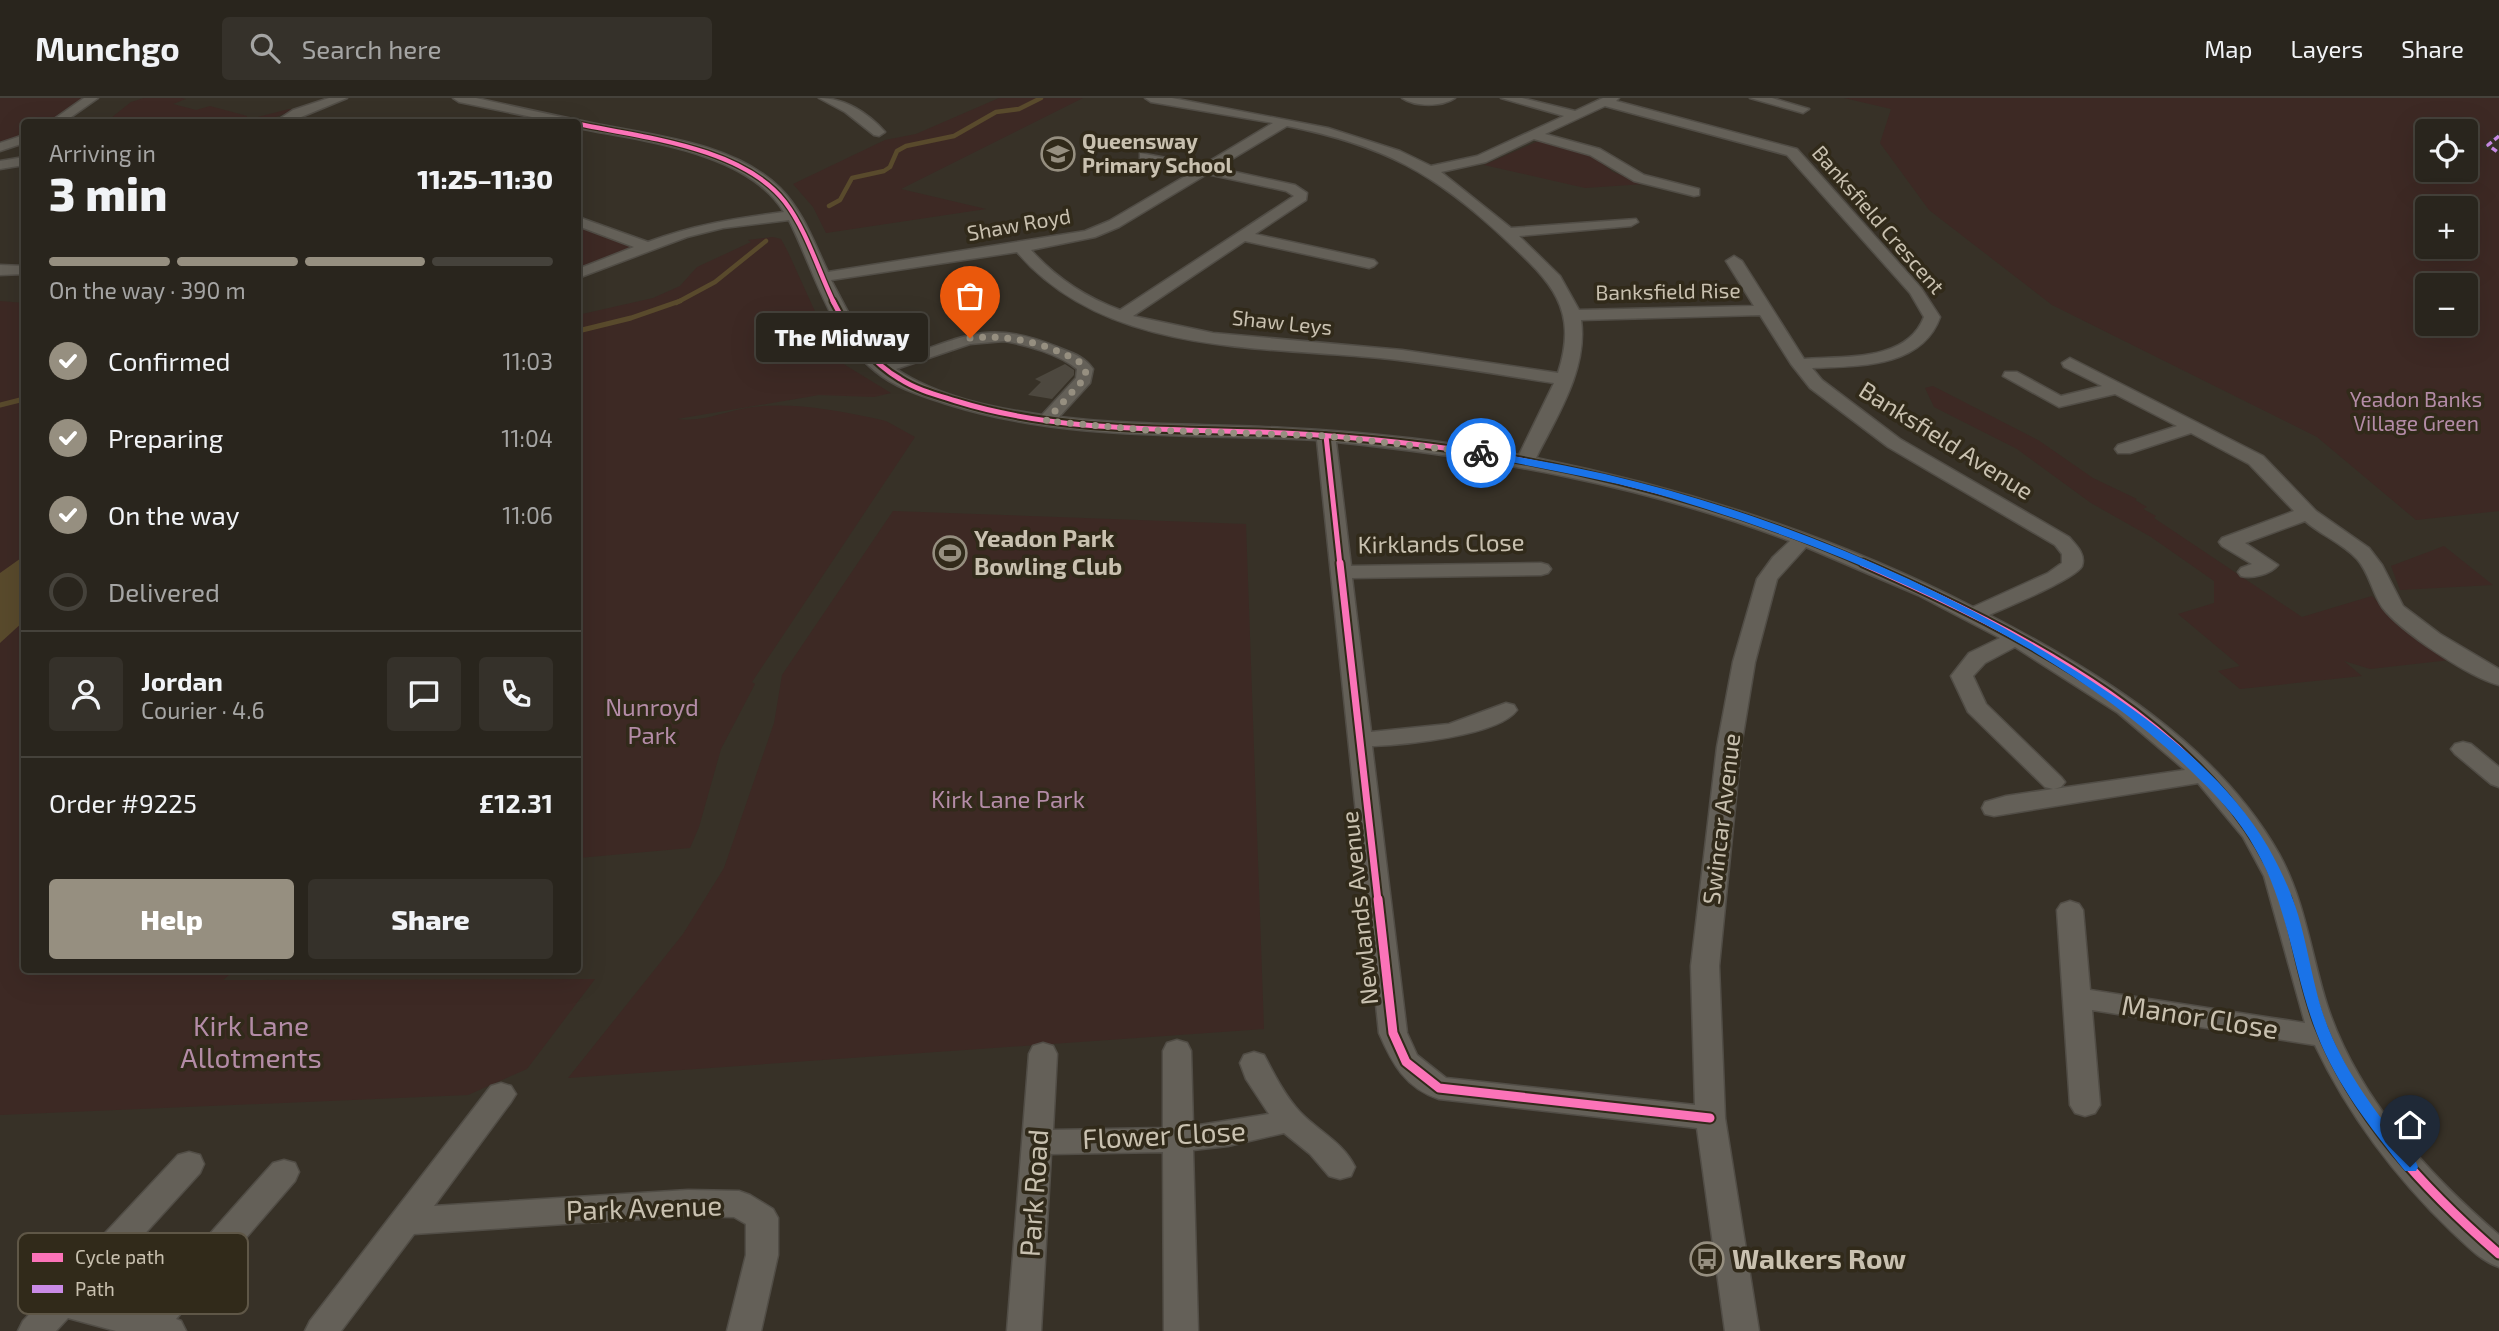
<!DOCTYPE html>
<html lang="en">
<head>
<meta charset="utf-8">
<style>
	body { margin:0; font-family:"Exo 2",sans-serif; background:#35312a; color:#f1f3f6; height:100vh; display:flex; flex-direction:column; font-size:26px; white-space:nowrap }
	* { box-sizing:border-box; margin:0 }
	p { font-size:23px; color:#a5a5a4 }
	.icon { flex:none; width:38px; height:38px; fill:none; stroke:currentColor; stroke-width:2; stroke-linecap:round; stroke-linejoin:round }
	.map { position:relative; flex:1; overflow:hidden }
	.sheet { position:absolute; left:21px; top:21px; width:560px; height:854px; display:flex; flex-direction:column; background:#29251d; border-radius:7px; box-shadow:0 7px 28px #0002,0 0 0 2px #45423b }
	.sheet>* { flex:none }
	.tools { position:absolute; left:2415px; top:21px; display:grid; gap:14px }
	.tools a { display:grid; place-items:center; width:63px; height:63px; border-radius:7px; background:#29251d; box-shadow:0 7px 28px #0002,0 0 0 2px #45423b; font-size:35px }
	.pin { position:absolute; display:grid; place-items:center; width:60px; height:60px; color:#fff; margin:-72px -30px; border-radius:50% 50% 50% 0; rotate:-45deg; box-shadow:0 0 7px #0007 }
	.pin .icon { rotate:45deg }
	.courier { position:absolute; display:grid; place-items:center; width:70px; height:70px; margin:-35px; border:5px solid #1a73e8; border-radius:50%; background:#fff; color:#222; box-shadow:0 2px 9px #0007 }
	.bubble { position:absolute; height:49px; border-radius:7px; background:#29251d; box-shadow:0 7px 28px #0002,0 0 0 2px #45423b; font-size:23px; font-weight:800; line-height:49px; text-align:center }
	.head em { font-style:normal; font-weight:800 }
	.head div { display:flex; flex-direction:column-reverse }
	.head { display:flex; align-items:center; justify-content:space-between; height:119px; padding:0 28px }
	h1 { font-size:46px; font-weight:800; line-height:52px }
	.bar { display:grid; grid-template-columns:repeat(4,1fr); gap:10px 7px; align-content:center; height:84px; padding:0 28px }
	.bar i { height:9px; border-radius:5px; background:#45423b }
	.bar .active { background:#968f80 }
	.bar p { grid-column:span 4 }
	.line { display:flex; align-items:center; gap:18px; padding:0 28px; border-top:2px solid #45423b }
	.line div { flex:1 }
	.round { display:grid; place-items:center; flex:none; width:74px; height:74px; border-radius:7px; background:#35312a }
	ol { padding:0 28px; list-style:none }
	li { display:flex; align-items:center; gap:21px; height:77px }
	li p { margin-inline-start:auto }
	li .icon { padding:7px; border-radius:50%; background:#968f80; color:#fff; stroke-width:4 }
	li:last-child { color:#a5a5a4 }
	li i { width:38px; height:38px; border:4px solid #45423b; border-radius:50% }
	.primary-button { display:flex; gap:14px; margin-top:auto; padding:14px 28px }
	.primary-button a { flex:1; height:80px; border-radius:7px; background:#968f80; color:#fff; font-size:28px; font-weight:800; line-height:80px; text-align:center }
	.primary-button a+a { background:#35312a; color:#f1f3f6 }
	header { display:flex; align-items:center; gap:42px; box-sizing:border-box; height:98px; padding:0 35px; background:#29251d; border-bottom:2px solid #45423b }
	header strong { font-size:33px }
	nav { display:flex; gap:38px; margin-inline-start:auto; font-size:24px }
	.search { width:490px; height:63px; background:#35312a; display:flex; align-items:center; gap:18px; box-sizing:border-box; padding:0 24px; border-radius:7px; color:#a5a5a4; font-size:26px }
	.map>svg:first-child { display:block }
</style>
</head>
<body>
<header>
<strong>Munchgo</strong>
<div class="search"><svg class="icon" aria-label="search" viewBox="0 0 24 24"><circle cx="10" cy="10" r="6"/><path d="M15 15l6 6"/></svg>Search here</div>
<nav><a>Map</a><a>Layers</a><a>Share</a></nav>
</header>
<div class="map">
<svg width="2499" height="1233" viewBox="0 0 2499 1233">
	<rect width="100%" height="100%" fill="#373127"/>
	<g fill="#3d2924" fill-rule="evenodd">
		<polygon points="0,0 88,0 49,24 24,24 24,38 0,47"/>
		<polygon points="144,0 181,0 186,1 173,6 196,12 210,8 247,18 246,22 289,11 296,12 264,23 106,24 131,4"/>
		<polygon points="999,0 1083,0 901,91 986,111 826,135 813,109 793,86 885,42 916,36"/>
		<path d="M 1844,0 L 2499,0 L 2499,33 L 2481,49 L 2499,56 L 2499,413 L 2416,422 L 2317,339 L 2052,207 L 1929,112 L 1880,45 L 1891,11 ZM 2466,33 L 2466,72 L 2427,72 L 2427,33 ZM 2466,110 L 2466,149 L 2427,149 L 2427,110 ZM 2427,187 L 2466,187 L 2466,226 L 2427,226 Z"/>
		<polygon points="1536,44 1547,44 1590,56 1613,74 1645,86 1585,90 1484,67"/>
		<polygon points="578,127 632,148 631,152 578,173"/>
		<path d="M 773,139 L 781,141 L 788,154 L 837,262 L 891,295 L 874,299 L 819,297 L 677,321 C 702,325 728,312 753,309 C 790,304 836,312 873,320 L 886,323 L 915,339 L 752,584 L 755,586 L 721,651 L 699,729 L 690,750 L 578,760 L 578,217 L 653,200 L 680,188 L 697,169 L 751,144 L 748,142 Z"/>
		<polygon points="0,203 24,205 24,872 235,872 223,882 595,881 527,971 468,997 0,1017"/>
		<polygon points="1933,288 2038,342 2093,380 2137,401 2135,402 2147,409 2143,411 2156,418 2154,420 2302,519 2372,498 2403,530 2450,562 2370,571 2344,563 2362,578 2240,591 2218,573 2240,568 2178,516 2214,505 2214,483 2151,439 2091,405 2017,351 1934,309 1925,290"/>
		<polygon points="893,413 1246,426 1264,931 568,980 683,836 724,770 774,625 782,577"/>
		<polygon points="2444,448 2493,487 2400,492 2391,468"/>
	</g>
	<polygon fill="#594a2c" points="24,458 24,523 0,545 0,475"/>
	<g fill="none" stroke-linecap="round" stroke-linejoin="round">
		<g stroke="#594a2c" stroke-width="4.5">
			<polyline points="829,108 840,102 852,80 884,73 890,69 897,53 906,48 954,38 996,14 1019,11 1041,0"/>
			<polyline points="676,205 715,184 766,143"/>
		</g>
		<g stroke="#594a2c" stroke-width="5">
			<polyline points="578,233 631,220 680,203"/>
			<polyline points="0,307 24,301"/>
		</g>
	</g>
	<polygon fill="#4d483f" points="1065,266 1074,272 1074,277 1052,301 1028,297 1041,284 1035,281"/>
	<g fill="none" stroke-linecap="round" stroke-linejoin="round">
		<defs>
			<g id="minor">
				<polygon points="84,0 98,0 64,24 50,24"/>
				<polygon points="329,0 347,0 289,24 275,24 293,12"/>
				<path d="M 453,0 L 476,0 C 516,9 557,18 596,26 C 656,38 734,45 780,90 C 803,113 814,145 828,174 L 1085,133 L 1109,123 L 1194,73 L 1140,61 L 1140,55 L 1203,67 L 1273,25 L 1151,4 L 1145,0 L 1172,0 L 1328,30 L 1400,53 L 1431,68 L 1477,58 L 1564,18 L 1501,0 L 1522,0 L 1575,13 L 1603,0 L 1619,0 L 1616,3 L 1797,51 L 1921,190 L 1940,219 C 1922,270 1858,268 1812,270 L 1822,282 L 1900,341 L 2069,439 C 2076,447 2086,456 2082,468 C 2076,481 2005,510 1989,517 C 2097,573 2217,646 2279,756 C 2305,803 2311,856 2327,907 C 2357,999 2427,1075 2499,1137 L 2499,1169 C 2481,1163 2466,1147 2452,1134 C 2395,1079 2349,1018 2315,947 L 2092,912 L 2100,1007 L 2095,1015 L 2085,1018 L 2075,1015 L 2070,1007 L 2057,812 L 2061,806 L 2070,803 L 2079,806 L 2083,812 L 2090,892 L 2305,925 L 2264,778 L 2243,739 L 2198,685 L 1994,718 L 1985,716 L 1982,710 L 1985,704 L 2006,698 L 2053,691 L 2045,689 L 1968,614 L 1951,578 L 1969,555 L 2000,540 L 1918,497 L 1806,449 L 1777,481 L 1755,564 L 1741,649 L 1719,868 L 1725,1020 L 1759,1233 L 1725,1233 L 1697,1030 L 1439,1001 C 1405,990 1392,965 1379,935 L 1317,342 C 1194,335 1067,344 947,306 C 923,298 895,290 875,273 C 830,237 814,172 789,122 L 723,130 L 687,139 L 578,180 L 578,171 L 634,149 L 578,128 L 578,119 L 648,144 C 692,127 737,120 784,114 C 747,53 641,43 578,30 L 578,24 L 556,24 L 459,4 ZM 1605,8 L 1787,57 L 1910,195 L 1924,219 C 1907,264 1844,258 1804,261 L 1742,163 L 1734,158 L 1726,163 L 1754,208 L 1579,212 L 1560,178 L 1519,138 L 1631,128 L 1638,124 L 1636,121 L 1511,130 L 1441,74 L 1486,64 L 1534,41 L 1590,57 L 1634,83 L 1694,98 L 1699,97 L 1699,91 L 1644,77 L 1600,51 L 1545,36 ZM 1287,28 C 1383,47 1435,75 1506,142 C 1551,184 1579,210 1558,275 L 1402,252 L 1213,235 L 1133,218 L 1245,143 L 1369,170 L 1374,168 L 1377,165 L 1374,162 L 1255,136 L 1306,102 L 1307,95 L 1295,87 L 1217,70 ZM 1207,76 L 1286,93 L 1294,98 L 1120,212 C 1085,199 1056,180 1031,152 L 1095,139 L 1119,129 ZM 1017,154 C 1105,257 1257,248 1380,260 C 1439,266 1496,276 1554,285 L 1519,357 C 1442,342 1363,334 1284,330 C 1209,326 1134,328 1059,319 L 1090,285 L 1093,271 C 1084,258 1072,255 1057,249 C 980,217 958,245 885,264 L 859,235 L 831,182 ZM 1760,217 L 1791,266 L 1810,290 L 1888,349 L 2055,447 L 2062,456 L 2062,465 L 2048,475 L 1973,509 C 1835,438 1688,391 1536,360 C 1557,318 1588,271 1581,222 ZM 1004,243 C 1027,247 1059,256 1077,271 L 1076,280 L 1042,317 C 993,310 938,299 896,271 L 970,246 ZM 1336,344 C 1491,360 1643,387 1790,443 L 1773,459 L 1757,481 L 1733,564 L 1717,649 L 1691,868 L 1695,1007 L 1446,980 L 1417,957 L 1407,935 L 1372,648 C 1403,647 1499,638 1517,612 L 1514,607 L 1506,605 L 1449,626 L 1371,634 L 1352,480 L 1541,477 L 1548,475 L 1551,471 L 1548,467 L 1541,465 L 1351,468 ZM 2015,549 L 2118,615 L 2185,672 L 2054,691 L 2061,689 L 2065,684 L 2061,679 L 1986,606 L 1973,578 L 1985,565 Z"/>
				<path d="M 819,0 C 845,0 868,15 885,34 L 879,38 L 874,37 L 845,14 Z"/>
				<path d="M 1402,0 L 1455,0 C 1442,9 1415,9 1402,0 Z"/>
				<polygon points="1750,0 1772,0 1809,11 1803,15"/>
				<polygon points="24,37 24,45 0,53 0,45"/>
				<polygon points="24,59 24,67 0,71 0,63"/>
				<polygon points="0,167 24,168 24,176 0,177"/>
				<path d="M 2070,260 L 2263,358 L 2316,413 L 2369,450 L 2382,467 L 2403,508 L 2440,536 L 2499,571 L 2499,587 C 2470,580 2400,533 2382,509 C 2372,494 2369,474 2357,461 C 2342,445 2321,437 2305,423 L 2245,445 L 2278,467 C 2271,476 2252,481 2241,478 L 2238,474 L 2241,470 L 2252,466 L 2222,448 L 2219,444 L 2222,440 L 2294,413 L 2249,366 L 2191,335 L 2130,355 L 2118,355 L 2115,351 L 2118,347 L 2177,328 L 2115,296 L 2059,309 L 2003,278 L 2005,274 L 2017,274 L 2061,298 L 2102,288 L 2064,269 L 2062,265 Z"/>
				<polygon points="2463,644 2471,646 2499,669 2499,689 2491,686 2455,656 2451,651 2455,646"/>
				<path d="M 1177,942 L 1187,945 L 1191,953 L 1193,1028 L 1269,1016 L 1246,981 L 1240,965 L 1244,957 L 1254,954 L 1264,957 C 1274,976 1285,998 1300,1014 C 1318,1033 1343,1044 1355,1069 L 1351,1078 L 1340,1081 L 1329,1078 L 1310,1056 L 1284,1035 L 1228,1048 L 1193,1052 L 1198,1233 L 1164,1233 L 1163,1054 L 1051,1056 L 1041,1233 L 1007,1233 L 1029,956 L 1033,948 L 1043,945 L 1053,948 L 1057,956 L 1053,1032 L 1163,1030 L 1163,953 L 1167,945 Z"/>
				<polygon points="501,985 511,988 516,996 511,1004 434,1108 688,1092 739,1093 750,1097 773,1111 778,1120 778,1157 761,1233 727,1233 746,1157 746,1126 734,1119 688,1118 414,1136 341,1233 305,1233 310,1223 491,988"/>
				<polygon points="189,1054 200,1057 204,1066 200,1075 89,1197 143,1211 273,1065 284,1062 295,1065 299,1074 295,1083 176,1221 181,1223 186,1233 116,1233 68,1220 56,1233 18,1233 23,1223 178,1057"/>
			</g>
		</defs>
		<use href="#minor" stroke="#514d46" stroke-width="3"/>
		<use href="#minor" fill="#646058" fill-rule="evenodd"/>
		<polyline stroke="#ca8be6" stroke-width="3.5" stroke-dasharray="6 3.5" stroke-linecap="butt" points="2499,38 2488,47 2499,55"/>
		<defs>
			<path id="cycleway-far3" d="M 578,26 C 641,39 743,49 785,104 C 807,133 818,172 834,205"/>
			<g id="cycleway-far2">
				<path d="M 833,203 C 849,235 869,263 900,281 C 917,292 937,297 956,303 C 1062,336 1175,330 1284,335 C 1359,339 1435,347 1509,360 C 1631,382 1753,416 1867,467"/>
				<polyline points="1326,338 1340,467"/>
			</g>
			<g id="cycleway-far1">
				<polyline points="1340,465 1378,803"/>
				<path d="M 1863,465 C 2017,533 2225,634 2286,803"/>
			</g>
			<g id="cycleway">
				<polyline points="1378,801 1393,935 1406,964 1439,990 1710,1020"/>
				<path d="M 2286,801 C 2298,842 2304,885 2319,925 C 2355,1018 2425,1092 2499,1156"/>
			</g>
		</defs>
		<use href="#cycleway-far3" stroke="#312a1a" stroke-width="7"/>
		<use href="#cycleway-far2" stroke="#312a1a" stroke-width="9"/>
		<use href="#cycleway-far1" stroke="#312a1a" stroke-width="11"/>
		<use href="#cycleway" stroke="#312a1a" stroke-width="13"/>
		<use href="#cycleway-far3" stroke="#fb73b8" stroke-width="4.5"/>
		<use href="#cycleway-far2" stroke="#fb73b8" stroke-width="5"/>
		<use href="#cycleway-far1" stroke="#fb73b8" stroke-width="7"/>
		<use href="#cycleway" stroke="#fb73b8" stroke-width="9"/>
	</g>
	<path fill="#1a73e8" d="M 1481,352 C 1522,360 1564,367 1605,376 C 1776,416 1944,486 2090,582 C 2157,626 2227,679 2268,749 C 2276,763 2284,779 2290,794 C 2309,840 2311,893 2332,939 C 2353,986 2384,1025 2416,1064 L 2418,1069 L 2416,1073 L 2405,1073 C 2371,1030 2337,988 2317,936 C 2293,875 2289,809 2256,752 C 2239,720 2214,695 2188,670 C 2053,539 1852,455 1674,401 C 1610,381 1544,372 1478,357 L 1478,353 Z"/>
	<g fill="none" stroke-linecap="round" stroke-linejoin="round">
		<path stroke="#968f80" stroke-width="7" stroke-dasharray="0 12.6" d="M 970,240 C 1008,236 1048,245 1081,265 L 1086,275 L 1084,281 L 1046,323 L 1146,332 L 1326,338 L 1481,355"/>
	</g>
	<defs>
		<symbol id="school-ring" viewBox="-11 -11 22 22"><circle r="9.5" fill="#312a1a" stroke="#968f80" stroke-width="1.5"/><path d="M0-5L7-2L0 1L-7-2ZM-4 1L0 2.5L4 1V4Q0 6-4 4Z" fill="#968f80"/></symbol>
		<symbol id="stadium-ring" viewBox="-11 -11 22 22"><circle r="9.5" fill="#312a1a" stroke="#968f80" stroke-width="1.5"/><path d="M0-5a6.5 5 0 1 0 0 10a6.5 5 0 1 0 0-10ZM-3.5-1.8h7v3.6h-7Z" fill="#968f80"/></symbol>
		<symbol id="bus-ring" viewBox="-11 -11 22 22"><circle r="9.5" fill="#312a1a" stroke="#968f80" stroke-width="1.5"/><path d="M-5-6H5V4H4V6H2V4H-2V6H-4V4H-5ZM-3.5-4V0h7V-4ZM-3.5 1.2v1.5H-2V1.2ZM2 1.2v1.5H3.5V1.2Z" fill="#968f80"/></symbol>
	</defs>
	<g fill-rule="evenodd">
		<use href="#school-ring" x="1039" y="37" width="38" height="38"/>
		<use href="#stadium-ring" x="931" y="436" width="38" height="38"/>
		<use href="#bus-ring" x="1688" y="1142" width="38" height="38"/>
	</g>
	<g text-anchor="middle" stroke-width="7" stroke-linejoin="round" paint-order="stroke">
		<g font-size="21" font-weight="bold" fill="#c9c1b0" stroke="#312a1a" text-anchor="start">
			<text x="1082" y="51">Queensway<tspan x="1082" dy="24">Primary School</tspan></text>
		</g>
		<g font-size="21" fill="#c9c1b0" stroke="#312a1a">
			<text transform="translate(1878 122) rotate(49)" y="7">Banksfield Crescent</text>
			<text transform="translate(1019 127) rotate(-10)" y="7">Shaw Royd</text>
			<text transform="translate(1668 194) rotate(-1)" y="7">Banksfield Rise</text>
			<text transform="translate(1282 225) rotate(6)" y="7">Shaw Leys</text>
		</g>
		<g font-size="21" fill="#b48ca7" stroke="#312a1a">
			<text x="2416" y="309">Yeadon Banks<tspan x="2416" dy="24">Village Green</tspan></text>
		</g>
		<g font-size="24" fill="#c9c1b0" stroke="#312a1a">
			<text transform="translate(1946 343) rotate(32)" y="8">Banksfield Avenue</text>
			<text transform="translate(1441 446) rotate(-1)" y="8">Kirklands Close</text>
			<text transform="translate(1722 721) rotate(-83)" y="8">Swincar Avenue</text>
			<text transform="translate(1360 810) rotate(-96)" y="8">Newlands Avenue</text>
		</g>
		<g font-size="24" font-weight="bold" fill="#c9c1b0" stroke="#312a1a" text-anchor="start">
			<text x="974" y="449">Yeadon Park<tspan x="974" dy="28">Bowling Club</tspan></text>
		</g>
		<g font-size="24" fill="#b48ca7" stroke="#312a1a">
			<text x="652" y="618">Nunroyd<tspan x="652" dy="28">Park</tspan></text>
			<text x="1008" y="710">Kirk Lane Park</text>
		</g>
		<g font-size="28" fill="#c9c1b0" stroke="#312a1a">
			<text transform="translate(2200 919) rotate(9)" y="10">Manor Close</text>
			<text transform="translate(1164 1037) rotate(-3)" y="10">Flower Close</text>
			<text transform="translate(1034 1095) rotate(-86)" y="10">Park Road</text>
			<text transform="translate(644 1110) rotate(-2)" y="10">Park Avenue</text>
		</g>
		<g font-size="28" fill="#b48ca7" stroke="#312a1a">
			<text x="251" y="938">Kirk Lane<tspan x="251" dy="32">Allotments</tspan></text>
		</g>
		<g font-size="28" font-weight="bold" fill="#c9c1b0" stroke="#312a1a" text-anchor="start">
			<text x="1732" y="1171">Walkers Row</text>
		</g>
	</g>
	<rect x="18" y="1135" width="230" height="81" rx="10" fill="#312a1a" stroke="#5f5747" stroke-width="2"/>
	<rect x="32" y="1155" width="31" height="9" fill="#fb73b8"/>
	<rect x="32" y="1187" width="31" height="8" fill="#ca8be6"/>
	<g font-size="19" fill="#c9c1b0">
		<text x="75" y="1166">Cycle path</text>
		<text x="75" y="1198">Path</text>
	</g>
</svg>
<div class="tools">
<a><svg class="icon" aria-label="locate" viewBox="0 0 24 24"><circle cx="12" cy="12" r="6"/><path d="M12 2v4M12 18v4M2 12h4M18 12h4"/></svg></a>
<a>+</a>
<a>−</a>
</div>
<div class="pin" style="left:970px;top:240px;background:#ea580c"><svg class="icon" aria-label="bag" viewBox="0 0 24 24"><path d="M5 8h14l-1 12H6zM9 8a3 3 0 0 1 6 0"/></svg></div>
<div class="pin" style="left:2410px;top:1069px;background:#1f2937"><svg class="icon" aria-label="home" viewBox="0 0 24 24"><path d="M3 11l9-7 9 7M6 9v11h12V9"/></svg></div>
<div class="courier" style="left:1481px;top:355px"><svg class="icon" aria-label="bike" viewBox="0 0 24 24"><circle cx="6" cy="16" r="4"/><circle cx="18" cy="16" r="4"/><path d="M6 16l4-8h5l3 8M10 8l3 8H6M13 5h3"/></svg></div>
<div class="bubble" style="left:756px;top:215px;width:172px">The Midway</div>
<section class="sheet">
<div class="head"><div><h1>3 min</h1><p>Arriving in</p></div><em>11:25–11:30</em></div>
<div class="bar"><i class="active"></i><i class="active"></i><i class="active"></i><i></i><p>On the way · 390 m</p></div>
<ol>
<li><svg class="icon" aria-label="check" viewBox="0 0 24 24"><path d="M5 12l5 5 9-10"/></svg>Confirmed<p>11:03</p></li>
<li><svg class="icon" aria-label="check" viewBox="0 0 24 24"><path d="M5 12l5 5 9-10"/></svg>Preparing<p>11:04</p></li>
<li><svg class="icon" aria-label="check" viewBox="0 0 24 24"><path d="M5 12l5 5 9-10"/></svg>On the way<p>11:06</p></li>
<li><i></i>Delivered</li>
</ol>
<div class="line" style="height:126px"><a class="round"><svg class="icon" aria-label="person" viewBox="0 0 24 24"><circle cx="12" cy="8" r="4"/><path d="M4 21q1-7 8-7t8 7"/></svg></a><div><b>Jordan</b><p>Courier · 4.6</p></div><a class="round"><svg class="icon" aria-label="chat" viewBox="0 0 24 24"><path d="M4 5h16v11H9l-5 4z"/></svg></a><a class="round"><svg class="icon" aria-label="phone" viewBox="0 0 24 24"><path d="M5 4h4l2 5-3 2q2 4 5 5l2-3 5 2v4C11 20 4 13 5 4z"/></svg></a></div>
<div class="line" style="height:91px"><div>Order #9225</div><b>£12.31</b></div>
<div class="primary-button"><a>Help</a><a>Share</a></div>
</section>
</div>
</body>
</html>
